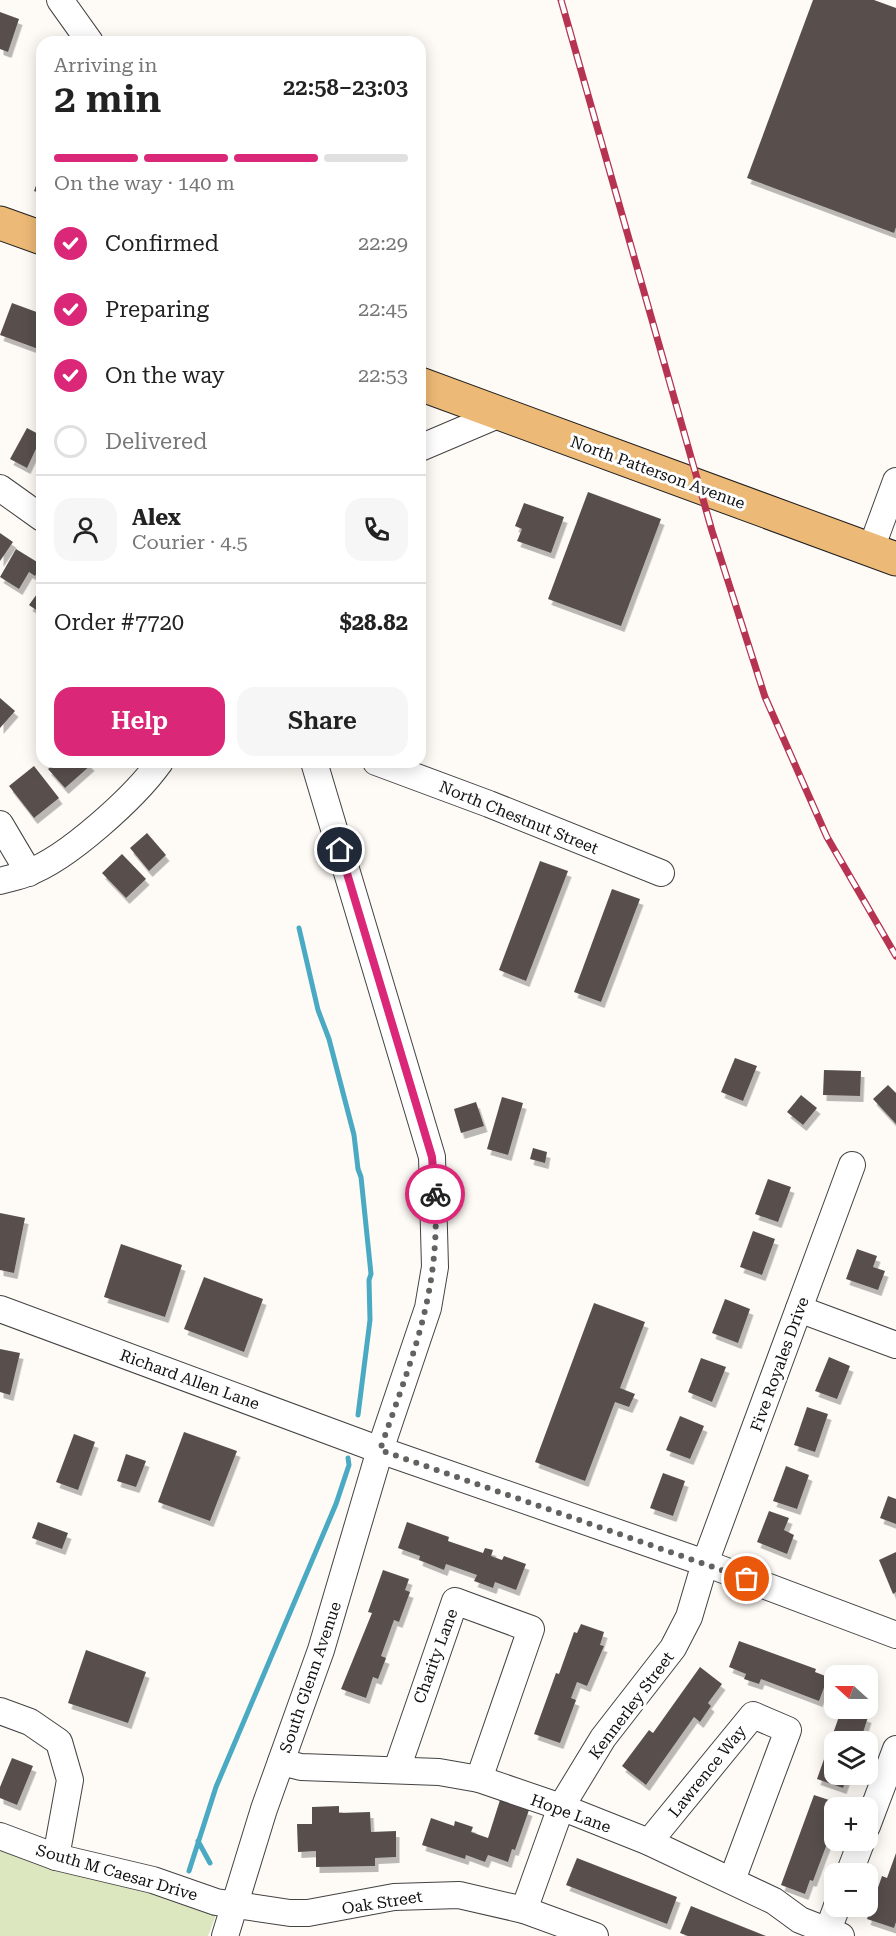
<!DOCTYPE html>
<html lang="en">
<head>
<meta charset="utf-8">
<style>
	body { margin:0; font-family:"Roboto Serif",serif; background:#f6f6f6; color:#222; height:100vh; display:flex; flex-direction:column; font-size:22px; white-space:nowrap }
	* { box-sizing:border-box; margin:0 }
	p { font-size:20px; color:#767676 }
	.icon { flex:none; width:33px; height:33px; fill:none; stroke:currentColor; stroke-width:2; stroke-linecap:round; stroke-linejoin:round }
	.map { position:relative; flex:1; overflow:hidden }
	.drawer { position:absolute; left:36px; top:36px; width:390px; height:732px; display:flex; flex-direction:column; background:#fff; border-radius:18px; box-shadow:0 3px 15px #0003 }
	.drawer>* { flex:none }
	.needle { width:39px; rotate:291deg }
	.tools { position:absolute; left:824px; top:1665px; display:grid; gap:12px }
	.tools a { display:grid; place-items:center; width:54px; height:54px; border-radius:12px; background:#fff; box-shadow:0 3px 15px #0003; font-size:30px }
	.pin { position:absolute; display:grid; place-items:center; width:51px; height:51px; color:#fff; margin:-26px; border:3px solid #fff; border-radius:50%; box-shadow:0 2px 6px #0007 }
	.courier { position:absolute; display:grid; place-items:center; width:60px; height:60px; margin:-30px; border:4px solid #db2777; border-radius:50%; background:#fff; color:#222; box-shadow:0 2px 8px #0007 }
	.summary em { font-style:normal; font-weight:600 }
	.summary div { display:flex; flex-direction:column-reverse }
	.summary { display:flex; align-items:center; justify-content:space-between; height:102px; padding:0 18px }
	h1 { font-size:39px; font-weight:600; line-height:45px }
	.bar { display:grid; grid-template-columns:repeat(4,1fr); gap:9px 6px; align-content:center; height:72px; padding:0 18px }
	.bar i { height:8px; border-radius:4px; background:#e0e0e0 }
	.bar .selected { background:#db2777 }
	.bar p { grid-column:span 4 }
	.line { display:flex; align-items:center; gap:15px; padding:0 18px; border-top:2px solid #e0e0e0 }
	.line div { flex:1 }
	.round { display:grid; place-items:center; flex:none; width:63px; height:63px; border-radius:18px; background:#f6f6f6 }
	ol { padding:0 18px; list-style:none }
	li { display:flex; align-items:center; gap:18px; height:66px }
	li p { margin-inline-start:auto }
	li .icon { padding:6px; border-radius:50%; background:#db2777; color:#fff; stroke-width:4 }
	li:last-child { color:#767676 }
	li i { width:33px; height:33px; border:3px solid #e0e0e0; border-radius:50% }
	.primary-button { display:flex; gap:12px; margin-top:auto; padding:12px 18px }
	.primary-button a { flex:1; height:69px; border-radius:18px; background:#db2777; color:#fff; font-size:24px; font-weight:600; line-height:69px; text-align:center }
	.primary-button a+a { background:#f6f6f6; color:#222 }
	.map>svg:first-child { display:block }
</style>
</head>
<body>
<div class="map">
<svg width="896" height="1936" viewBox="0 0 896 1936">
	<defs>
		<filter id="shadow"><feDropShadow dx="3.5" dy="6" stdDeviation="0" flood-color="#0004"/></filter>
	</defs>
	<rect width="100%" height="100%" fill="#fefaf5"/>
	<polygon fill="#dce7c0" points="0,1830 216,1915 208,1936 0,1936"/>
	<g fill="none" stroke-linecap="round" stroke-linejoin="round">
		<g stroke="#4aaac3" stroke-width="5">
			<polyline points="299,928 318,1010 329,1039 354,1135 358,1169 361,1177 371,1274 369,1280 370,1320 358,1415"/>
			<polyline points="198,1841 210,1863"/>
			<polyline points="189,1871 216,1787 336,1504 349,1465 348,1458"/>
		</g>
	</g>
	<g fill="#58504e" filter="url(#shadow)">
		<polygon points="813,0 874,0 896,8 896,227 894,233 747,178"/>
		<polygon points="0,12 19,19 8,52 0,49"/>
		<polygon points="42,169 42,194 34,191"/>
		<polygon points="12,303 42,314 42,356 39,355 41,350 0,335"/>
		<polygon points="27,428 42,436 27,468 10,459"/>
		<polygon points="588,492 661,519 621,626 548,599"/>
		<polygon points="524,503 564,517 551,553 517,541 522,529 515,526"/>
		<polygon points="0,533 13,542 0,561"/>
		<polygon points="16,549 42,565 35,576 29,572 19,589 0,577"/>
		<polygon points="42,587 42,614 29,605"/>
		<polygon points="0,698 15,711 0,728"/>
		<polygon points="56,762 88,762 91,765 65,788 48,769"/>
		<polygon points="34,766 59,798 34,818 9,786"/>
		<polygon points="147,833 166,855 149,871 130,848"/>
		<polygon points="122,854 146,879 126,898 102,873"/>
		<polygon points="540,861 568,871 526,981 499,970"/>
		<polygon points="612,889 640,899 601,1002 574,992"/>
		<polygon points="735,1058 757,1066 743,1101 721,1092"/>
		<polygon points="824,1070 861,1071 860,1096 823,1095"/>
		<polygon points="888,1085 896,1093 896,1124 873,1099"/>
		<polygon points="801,1095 817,1108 803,1125 787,1112"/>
		<polygon points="502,1097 523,1103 508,1155 487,1149"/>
		<polygon points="476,1102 484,1126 461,1133 454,1109"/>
		<polygon points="533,1148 547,1152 545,1163 530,1159"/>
		<polygon points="768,1179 791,1187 778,1222 755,1214"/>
		<polygon points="0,1213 25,1218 14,1273 0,1270"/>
		<polygon points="753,1231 775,1239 762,1275 740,1267"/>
		<polygon points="121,1244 182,1265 165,1317 104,1297"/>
		<polygon points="857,1249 877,1256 873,1267 885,1271 878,1290 846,1279"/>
		<polygon points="204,1277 263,1299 244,1352 184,1329"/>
		<polygon points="725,1299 750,1309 738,1343 712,1333"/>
		<polygon points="594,1303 645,1322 620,1388 635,1394 629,1407 615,1402 585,1481 535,1462"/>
		<polygon points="0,1349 20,1353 10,1395 0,1392"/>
		<polygon points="829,1357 850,1366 837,1399 815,1391"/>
		<polygon points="701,1358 726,1367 712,1402 688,1392"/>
		<polygon points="807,1407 828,1414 815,1452 794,1445"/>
		<polygon points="680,1416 704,1426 690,1459 666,1450"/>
		<polygon points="184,1432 237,1451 210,1521 158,1502"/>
		<polygon points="74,1434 95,1442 78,1490 56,1482"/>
		<polygon points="126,1454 146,1461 136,1487 117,1481"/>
		<polygon points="786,1466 809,1475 797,1509 773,1501"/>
		<polygon points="663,1473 685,1481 673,1516 650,1508"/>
		<polygon points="888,1496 896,1499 896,1524 880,1518"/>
		<polygon points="769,1511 789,1518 784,1530 794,1535 787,1554 757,1542"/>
		<polygon points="38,1522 68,1533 62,1549 32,1538"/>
		<polygon points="407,1522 449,1537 448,1541 483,1553 485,1548 493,1550 491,1556 502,1560 504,1556 526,1564 516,1590 495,1582 493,1588 474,1581 477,1575 446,1564 444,1570 419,1560 420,1556 398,1548"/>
		<polygon points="896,1552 896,1592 893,1594 879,1560"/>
		<polygon points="383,1570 409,1579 405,1590 410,1592 399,1622 394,1620 381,1656 386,1658 378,1679 373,1677 366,1698 341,1689 372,1613 368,1612"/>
		<polygon points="581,1624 604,1632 600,1645 604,1646 587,1686 577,1682 571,1698 576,1700 560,1743 534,1734 556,1673 559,1674 574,1632 577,1633"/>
		<polygon points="739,1641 816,1669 815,1672 828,1677 819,1701 761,1679 759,1684 744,1679 746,1674 729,1667"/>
		<polygon points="86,1650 146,1672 128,1723 68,1703"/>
		<polygon points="700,1667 722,1684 708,1703 711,1706 700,1722 694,1717 646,1785 622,1766 649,1730 653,1733"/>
		<polygon points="842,1708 868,1717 860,1742 834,1742 834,1774 848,1774 843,1788 817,1779"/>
		<polygon points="12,1758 33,1766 17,1805 0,1798 0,1787"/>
		<polygon points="814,1795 838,1803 834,1808 834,1825 813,1881 810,1880 805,1894 781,1885"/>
		<polygon points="500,1800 529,1810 515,1850 512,1849 508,1862 488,1855 485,1862 466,1855 465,1859 422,1845 431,1818 454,1826 455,1821 473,1827 471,1832 488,1838"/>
		<polygon points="339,1806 339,1813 370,1812 371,1832 396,1831 396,1857 375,1858 375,1866 316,1867 316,1851 298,1852 297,1824 312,1824 312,1807"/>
		<polygon points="896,1853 896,1922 894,1928 867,1919 882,1876 887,1878"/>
		<polygon points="577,1858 677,1897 667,1924 566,1885"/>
		<polygon points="691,1906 766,1936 688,1936 680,1933"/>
	</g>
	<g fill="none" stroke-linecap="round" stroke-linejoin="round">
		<defs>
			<g id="minor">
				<polyline points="60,0 90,42"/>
				<polyline points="420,448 500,414"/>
				<polyline points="0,488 42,518"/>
				<polyline points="871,549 896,481"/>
				<polyline points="376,762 489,804 661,873"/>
				<polyline points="0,824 29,873"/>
				<path d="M 0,881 C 9,878 18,877 27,873 C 67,859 135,797 160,762"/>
				<polyline points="0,1309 380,1450 705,1563 896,1635"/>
				<polyline points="799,1309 896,1345"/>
				<polyline points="0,1711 30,1722 59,1742 70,1780 56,1857"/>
				<polyline points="281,1762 301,1767 439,1772 479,1779 561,1807 649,1842 774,1901 800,1920 841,1936"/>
				<polyline points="397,1769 455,1601 531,1629 479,1779"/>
				<polyline points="867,1826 896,1749"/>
				<polyline points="0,1836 56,1857 153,1880 216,1902 290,1913 308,1913 394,1897 459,1895 524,1910 595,1936"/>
				<polyline points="649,1842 753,1715 788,1730 732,1880"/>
				<polyline points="849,1874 862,1840"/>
				<polyline points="524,1910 561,1807 603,1738 673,1648 689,1617 705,1563 852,1165"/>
				<polyline points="225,1936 264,1809 321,1650 380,1450 428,1308 435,1267 432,1157 314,762"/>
				<polyline points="826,1936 837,1906"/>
			</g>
			<g id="major">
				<polyline points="0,223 42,238"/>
				<polyline points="420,384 896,559"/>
			</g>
		</defs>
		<use href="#minor" stroke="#434343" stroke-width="28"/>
		<use href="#major" stroke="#212121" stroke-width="35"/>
		<use href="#minor" stroke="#fff" stroke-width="26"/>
		<use href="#major" stroke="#edb976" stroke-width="33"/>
		<defs>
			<polyline id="rail" points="561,0 712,531 765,697 827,837 896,956"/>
		</defs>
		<use href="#rail" stroke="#b63352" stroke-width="7"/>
		<use href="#rail" stroke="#fff" stroke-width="4.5" stroke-dasharray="14" stroke-linecap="butt"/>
	</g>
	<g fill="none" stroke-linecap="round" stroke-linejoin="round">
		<path stroke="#636260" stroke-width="6" stroke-dasharray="0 10.8" d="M 435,1194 C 441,1292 411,1360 380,1450 L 747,1579"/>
		<polyline stroke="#db2777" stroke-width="8" points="340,850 432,1157 435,1194"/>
	</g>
	<g text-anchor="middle" stroke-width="6" stroke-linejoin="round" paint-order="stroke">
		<g font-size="16" fill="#101010" stroke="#fff">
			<text transform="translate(658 472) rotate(20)" y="6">North Patterson Avenue</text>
			<text transform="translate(519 817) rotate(22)" y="6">North Chestnut Street</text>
			<text transform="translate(779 1364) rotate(-70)" y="6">Five Royales Drive</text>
			<text transform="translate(190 1379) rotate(20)" y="6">Richard Allen Lane</text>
			<text transform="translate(435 1656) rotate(-70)" y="6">Charity Lane</text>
			<text transform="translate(310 1677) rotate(-71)" y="6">South Glenn Avenue</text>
			<text transform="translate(631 1705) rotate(-53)" y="6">Kennerley Street</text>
			<text transform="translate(707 1771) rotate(-51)" y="6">Lawrence Way</text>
			<text transform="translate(571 1813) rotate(20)" y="6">Hope Lane</text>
			<text transform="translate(117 1872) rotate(16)" y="6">South M Caesar Drive</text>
			<text transform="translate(382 1902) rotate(-9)" y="6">Oak Street</text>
		</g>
	</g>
</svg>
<div class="tools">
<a><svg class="needle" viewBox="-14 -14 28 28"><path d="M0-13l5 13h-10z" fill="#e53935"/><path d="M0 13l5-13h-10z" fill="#767676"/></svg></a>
<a><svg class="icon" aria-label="layers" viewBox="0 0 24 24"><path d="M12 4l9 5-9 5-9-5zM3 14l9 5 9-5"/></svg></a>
<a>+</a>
<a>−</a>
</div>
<div class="pin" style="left:747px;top:1579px;background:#ea580c"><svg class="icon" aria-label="bag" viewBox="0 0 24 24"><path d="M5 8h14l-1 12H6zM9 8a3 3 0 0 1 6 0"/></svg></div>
<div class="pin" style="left:340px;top:850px;background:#1f2937"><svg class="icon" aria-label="home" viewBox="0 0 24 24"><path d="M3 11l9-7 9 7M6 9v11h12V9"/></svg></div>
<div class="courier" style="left:435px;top:1194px"><svg class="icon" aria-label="bike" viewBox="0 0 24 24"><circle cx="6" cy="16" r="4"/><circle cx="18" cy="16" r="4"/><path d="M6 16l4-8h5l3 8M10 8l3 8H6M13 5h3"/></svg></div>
<section class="drawer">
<div class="summary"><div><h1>2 min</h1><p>Arriving in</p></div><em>22:58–23:03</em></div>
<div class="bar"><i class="selected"></i><i class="selected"></i><i class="selected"></i><i></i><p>On the way · 140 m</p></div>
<ol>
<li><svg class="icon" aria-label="check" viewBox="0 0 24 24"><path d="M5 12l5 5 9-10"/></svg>Confirmed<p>22:29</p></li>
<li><svg class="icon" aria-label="check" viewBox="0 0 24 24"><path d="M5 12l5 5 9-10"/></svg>Preparing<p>22:45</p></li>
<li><svg class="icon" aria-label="check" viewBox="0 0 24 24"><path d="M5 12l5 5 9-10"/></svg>On the way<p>22:53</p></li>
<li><i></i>Delivered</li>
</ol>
<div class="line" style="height:108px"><a class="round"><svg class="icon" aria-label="person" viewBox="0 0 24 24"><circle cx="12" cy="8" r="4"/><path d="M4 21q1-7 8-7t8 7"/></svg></a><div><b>Alex</b><p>Courier · 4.5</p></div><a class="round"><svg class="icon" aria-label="phone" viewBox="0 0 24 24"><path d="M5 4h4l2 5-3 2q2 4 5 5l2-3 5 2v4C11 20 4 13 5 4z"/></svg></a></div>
<div class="line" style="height:78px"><div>Order #7720</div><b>$28.82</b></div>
<div class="primary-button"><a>Help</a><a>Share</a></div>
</section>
</div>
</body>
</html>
